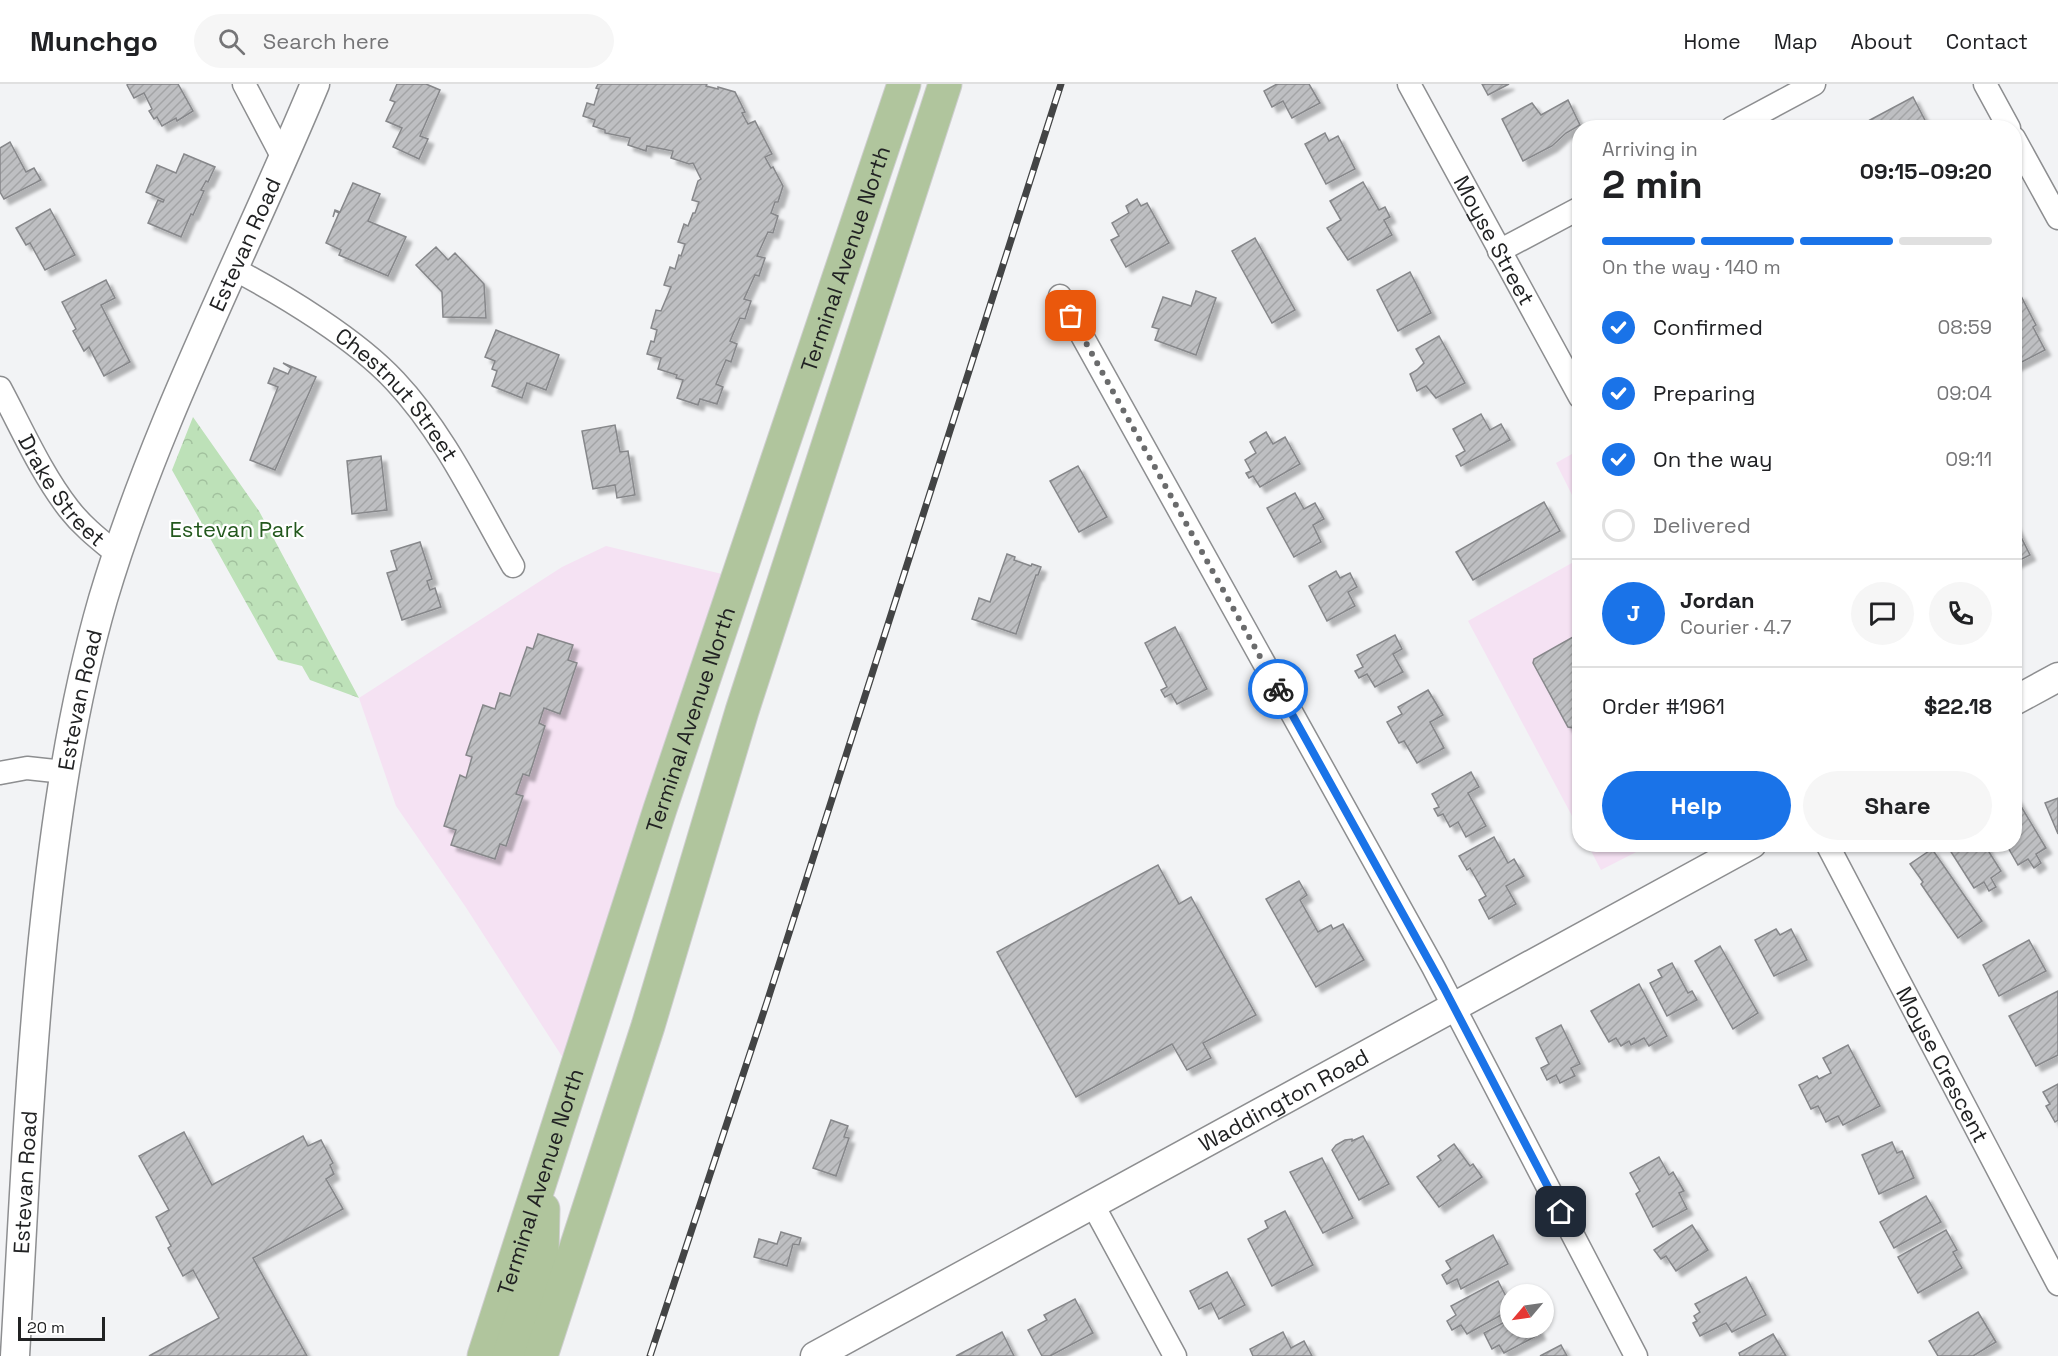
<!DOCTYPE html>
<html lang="en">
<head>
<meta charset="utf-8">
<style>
	body { margin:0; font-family:"Space Grotesk",sans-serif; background:#f6f6f6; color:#202124; height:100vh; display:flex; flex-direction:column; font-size:22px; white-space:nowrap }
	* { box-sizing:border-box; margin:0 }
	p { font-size:20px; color:#757577 }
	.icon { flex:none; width:33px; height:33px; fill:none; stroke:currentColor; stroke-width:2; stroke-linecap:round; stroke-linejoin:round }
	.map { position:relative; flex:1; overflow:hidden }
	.drawer { position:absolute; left:1572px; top:36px; width:450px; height:732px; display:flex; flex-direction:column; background:#fff; border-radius:24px; box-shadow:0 2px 4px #0004 }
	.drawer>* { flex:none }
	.needle { width:39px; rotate:241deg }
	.buttons { position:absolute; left:1500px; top:1200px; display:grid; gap:12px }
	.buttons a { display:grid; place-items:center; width:54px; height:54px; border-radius:50%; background:#fff; box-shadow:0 2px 4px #0004; font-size:30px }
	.scale { position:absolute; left:18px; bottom:15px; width:87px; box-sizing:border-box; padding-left:6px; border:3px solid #212223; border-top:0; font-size:16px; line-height:21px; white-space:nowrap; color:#212223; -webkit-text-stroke:4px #fff; paint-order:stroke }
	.pin { position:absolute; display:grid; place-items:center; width:51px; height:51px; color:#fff; margin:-26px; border-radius:12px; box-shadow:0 3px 9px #0006 }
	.courier { position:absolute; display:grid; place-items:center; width:60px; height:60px; margin:-30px; border:4px solid #1a73e8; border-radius:50%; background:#fff; color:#222; box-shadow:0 2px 8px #0007 }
	.headline em { font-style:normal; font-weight:600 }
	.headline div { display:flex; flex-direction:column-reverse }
	.headline { display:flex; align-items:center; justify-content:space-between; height:102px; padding:0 30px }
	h1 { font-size:39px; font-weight:600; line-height:45px }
	.bar { display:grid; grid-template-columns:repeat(4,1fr); gap:9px 6px; align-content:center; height:72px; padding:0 30px }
	.bar i { height:8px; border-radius:4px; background:#e0e0e0 }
	.bar .on { background:#1a73e8 }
	.bar p { grid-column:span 4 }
	.line { display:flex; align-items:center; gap:15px; padding:0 30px; border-top:2px solid #e0e0e0 }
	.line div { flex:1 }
	.round { display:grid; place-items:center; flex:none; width:63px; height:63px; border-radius:32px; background:#f6f6f6 }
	ol { padding:0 30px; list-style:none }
	li { display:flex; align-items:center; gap:18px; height:66px }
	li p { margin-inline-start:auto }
	li .icon { padding:6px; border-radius:50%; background:#1a73e8; color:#fff; stroke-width:4 }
	li:last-child { color:#757577 }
	li i { width:33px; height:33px; border:3px solid #e0e0e0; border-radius:50% }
	.action { display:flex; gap:12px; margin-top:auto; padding:12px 30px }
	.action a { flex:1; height:69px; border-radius:36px; background:#1a73e8; color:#fff; font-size:24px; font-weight:600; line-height:69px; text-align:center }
	.action a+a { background:#f6f6f6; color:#202124 }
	header { display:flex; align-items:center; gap:36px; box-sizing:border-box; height:84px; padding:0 30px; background:#fff; border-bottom:2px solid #e0e0e0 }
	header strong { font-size:28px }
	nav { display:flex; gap:33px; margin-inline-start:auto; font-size:21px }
	.search { width:420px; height:54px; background:#f6f6f6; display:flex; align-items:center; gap:15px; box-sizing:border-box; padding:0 21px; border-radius:33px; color:#757577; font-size:22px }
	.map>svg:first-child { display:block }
</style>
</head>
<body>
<header>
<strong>Munchgo</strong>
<div class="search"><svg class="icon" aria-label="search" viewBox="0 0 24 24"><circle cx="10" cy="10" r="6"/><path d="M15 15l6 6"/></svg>Search here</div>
<nav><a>Home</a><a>Map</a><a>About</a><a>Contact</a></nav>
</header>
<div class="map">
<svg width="2058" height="1272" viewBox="0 0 2058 1272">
	<defs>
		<pattern id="park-crowns" width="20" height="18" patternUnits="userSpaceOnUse" patternTransform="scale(1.5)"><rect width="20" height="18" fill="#bde1b8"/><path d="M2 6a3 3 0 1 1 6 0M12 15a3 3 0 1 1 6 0" fill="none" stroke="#a2c19e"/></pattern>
		<pattern id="building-hatch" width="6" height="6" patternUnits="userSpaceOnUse" patternTransform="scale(1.5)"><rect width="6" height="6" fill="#bebfc2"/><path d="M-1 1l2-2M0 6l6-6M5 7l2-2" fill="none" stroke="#a3a4a6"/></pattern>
		<filter id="shadow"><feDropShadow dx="5.5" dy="5.5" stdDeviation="1.5" flood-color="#0004"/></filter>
	</defs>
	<rect width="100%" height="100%" fill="#f2f3f5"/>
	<g fill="#f5e2f3">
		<polygon points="1579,366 1579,425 1556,379"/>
		<polygon points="606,462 722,490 563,974 465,822 396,722 359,614 562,483"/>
		<polygon points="1579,475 1579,745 1468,537"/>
		<polygon points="1588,761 1650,761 1601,786"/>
	</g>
	<polygon fill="url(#park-crowns)" points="193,333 259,427 359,614 310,596 302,582 278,576 172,386"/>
	<g fill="url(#building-hatch)" stroke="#86878a" stroke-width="1.5" filter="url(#shadow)">
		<polygon points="128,0 178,0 193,27 177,37 176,34 162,42 157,33 154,35 149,27 152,25 144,9 134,14 127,1"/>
		<polygon points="397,0 426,0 440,6 420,52 428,55 419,75 393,63 402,44 386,37 395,18 390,16"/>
		<polygon points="598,0 707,0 706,2 718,5 718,3 735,8 745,28 742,29 748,40 755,37 772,70 765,73 771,84 773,83 783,102 778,118 775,118 771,129 778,132 773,149 768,148 757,172 765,174 759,192 755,191 744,215 751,217 745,235 740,234 730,257 737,260 731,278 726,276 716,300 723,303 717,320 700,315 698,321 677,314 683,296 676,294 677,291 658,285 661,274 647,270 651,257 654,258 657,246 651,244 656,226 661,227 671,203 664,201 670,183 675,185 679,171 681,172 685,160 678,158 684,140 688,142 693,129 695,129 699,118 692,116 698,97 701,95 693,79 689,80 671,74 673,67 647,62 646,67 628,61 630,54 605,49 605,46 593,42 595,36 583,32 587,19 594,21 599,5 596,4"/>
		<polygon points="1277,0 1309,0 1320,19 1292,34 1283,17 1272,23 1264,7"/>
		<polygon points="1482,0 1509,0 1488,11"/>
		<polygon points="1913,13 1929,44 1857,44 1870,36"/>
		<polygon points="1568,16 1580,41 1566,49 1552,62 1523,77 1502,35 1532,19 1541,31"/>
		<polygon points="1325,49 1329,57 1338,52 1355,85 1326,100 1305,60"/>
		<polygon points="10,58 26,88 34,84 41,96 4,115 0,108 0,64"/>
		<polygon points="184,70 215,83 208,98 206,97 201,106 204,107 193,131 191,130 181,153 148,139 158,116 163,118 164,116 146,108 157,81 176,89"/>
		<polygon points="1363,98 1379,126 1385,123 1390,133 1384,136 1392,151 1348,176 1327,144 1341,136 1330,117"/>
		<polygon points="353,99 380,110 368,137 406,153 388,192 339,171 341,166 326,159 339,129 335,127 333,133 335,126 340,128"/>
		<polygon points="1137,115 1141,122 1147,119 1169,159 1126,183 1111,156 1119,152 1112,139 1129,129 1126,122"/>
		<polygon points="50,125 75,171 45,186 30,159 26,161 16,144"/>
		<polygon points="1255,154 1295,226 1272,239 1232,167"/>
		<polygon points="436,163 448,176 455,169 484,200 486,234 443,233 442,208 416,181"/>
		<polygon points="1410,188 1431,229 1398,247 1377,206"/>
		<polygon points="106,196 115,214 101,221 130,278 104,292 89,263 84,267 73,247 76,245 62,218"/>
		<polygon points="1196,207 1216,214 1196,271 1155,256 1159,245 1152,243 1163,213 1191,222"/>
		<polygon points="2020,210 2036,241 2033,243 2045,266 2014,282 2014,212"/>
		<polygon points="496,246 559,271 546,306 527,299 522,314 492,302 497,287 492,285 495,277 485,273"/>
		<polygon points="1439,252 1465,299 1436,314 1426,302 1417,307 1410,290 1417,286 1424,279 1416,265"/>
		<polygon points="283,279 316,293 275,386 250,376 278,303 268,299 274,284 288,290 291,284"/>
		<polygon points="1481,330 1490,346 1501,340 1510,356 1461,382 1456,372 1465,367 1453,345"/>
		<polygon points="615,341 620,368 628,367 635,411 617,414 615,401 593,405 582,347"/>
		<polygon points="1266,348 1273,360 1285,353 1300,380 1260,403 1253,392 1249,394 1246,389 1251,387 1245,376 1256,369 1250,358"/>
		<polygon points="381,372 387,426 352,430 347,377"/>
		<polygon points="1078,382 1107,433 1079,448 1050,397"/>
		<polygon points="1295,409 1304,425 1315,419 1324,435 1313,441 1321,458 1294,473 1267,424"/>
		<polygon points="1544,418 1560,447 1473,496 1456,468"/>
		<polygon points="2014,439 2030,471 2014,479"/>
		<polygon points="420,458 432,495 427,497 430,506 435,504 441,523 402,536 387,489 397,486 391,467"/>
		<polygon points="1007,470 1015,473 1014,476 1031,482 1032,480 1041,483 1038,491 1036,491 1016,550 972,535 979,514 990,518"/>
		<polygon points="1336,487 1340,494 1350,489 1357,503 1348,508 1355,522 1327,537 1309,502"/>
		<polygon points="1175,543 1207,605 1177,620 1171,610 1165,613 1161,606 1167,603 1145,559"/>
		<polygon points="1580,549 1580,640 1573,644 1568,643 1533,579 1534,575"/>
		<polygon points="538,550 573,561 568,576 577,579 560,630 544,624 539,639 545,642 529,692 523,690 516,710 523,712 506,762 500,760 495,775 451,761 456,746 444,742 460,691 466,694 472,673 466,671 483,621 495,625 500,609 510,612 527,563 533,565"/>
		<polygon points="1395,551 1402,565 1393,570 1403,588 1375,603 1367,590 1359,594 1355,587 1363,583 1357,571"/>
		<polygon points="1428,606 1443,631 1430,638 1444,664 1417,679 1404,657 1399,659 1387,638 1402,630 1398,623"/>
		<polygon points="1471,688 1479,703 1468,709 1486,742 1466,753 1458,738 1450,743 1443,730 1438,732 1434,725 1439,723 1432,710"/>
		<polygon points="2016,714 2046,764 2036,770 2041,779 2034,784 2028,775 2018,781 2006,760 2014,760"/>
		<polygon points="2058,714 2058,750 2045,719"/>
		<polygon points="1494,753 1508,779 1514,775 1524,792 1506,802 1516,820 1489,835 1479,816 1486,812 1470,784 1467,786 1459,772"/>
		<polygon points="1946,760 1984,760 2001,787 1991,794 1996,803 1989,807 1984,798 1974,804"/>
		<polygon points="1932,765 1982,837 1958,854 1921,800 1923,798 1910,780"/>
		<polygon points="1158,781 1179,820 1191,813 1256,931 1203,959 1211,974 1187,986 1172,960 1076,1013 997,868"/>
		<polygon points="1299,797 1307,811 1300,816 1318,848 1331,841 1333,845 1343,840 1364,876 1316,903 1266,815"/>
		<polygon points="1776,845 1780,851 1791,845 1807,876 1774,892 1755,856"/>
		<polygon points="2029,856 2046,887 1999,912 1983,881"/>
		<polygon points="1720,862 1758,929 1733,945 1695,877"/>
		<polygon points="1672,879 1688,909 1692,907 1697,916 1667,932 1650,899 1662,893 1658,886"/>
		<polygon points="1639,900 1667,952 1649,962 1644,954 1631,961 1629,957 1621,962 1616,954 1609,958 1591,927"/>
		<polygon points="2058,907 2058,971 2036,982 2009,932"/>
		<polygon points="1561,941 1580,980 1571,984 1575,992 1560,999 1556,991 1547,996 1541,984 1549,980 1536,954"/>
		<polygon points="1848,961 1880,1022 1843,1041 1838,1032 1826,1038 1818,1022 1811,1025 1799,1001 1817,992 1819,995 1831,989 1823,974"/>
		<polygon points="2058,1000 2058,1036 2055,1038 2046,1022 2050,1020 2043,1008"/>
		<polygon points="831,1036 848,1042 844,1053 849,1054 836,1092 813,1084"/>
		<polygon points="184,1048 212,1101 303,1052 308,1062 321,1056 333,1079 330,1081 334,1090 326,1095 343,1125 253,1174 307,1272 149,1272 219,1234 193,1186 183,1192 168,1164 171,1162 156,1133 169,1126 139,1072"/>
		<polygon points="1363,1052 1389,1100 1359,1116 1332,1066 1336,1061 1345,1056 1352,1055 1352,1057"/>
		<polygon points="1892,1058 1897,1069 1902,1067 1914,1094 1879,1110 1862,1071"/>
		<polygon points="1454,1060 1470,1082 1473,1080 1482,1093 1439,1123 1417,1093 1441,1076 1438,1072"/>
		<polygon points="1659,1073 1669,1091 1673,1088 1684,1107 1679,1109 1687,1125 1653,1143 1636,1110 1640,1107 1630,1089"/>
		<polygon points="1322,1074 1353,1134 1323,1149 1290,1088"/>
		<polygon points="1926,1112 1941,1138 1894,1164 1880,1138"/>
		<polygon points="1285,1127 1313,1181 1272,1202 1248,1155 1268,1144 1265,1137"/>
		<polygon points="1692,1141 1708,1166 1676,1187 1666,1172 1661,1175 1654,1166"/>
		<polygon points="1946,1146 1957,1166 1953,1168 1962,1184 1918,1209 1898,1173"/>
		<polygon points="781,1148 801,1154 799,1161 793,1160 787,1182 754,1173 759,1155 777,1160"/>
		<polygon points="1493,1151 1508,1180 1461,1205 1457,1195 1447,1200 1442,1191 1451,1185 1446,1177"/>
		<polygon points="1227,1188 1245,1221 1219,1235 1211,1219 1199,1225 1190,1207"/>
		<polygon points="1746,1193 1766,1231 1732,1248 1726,1239 1700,1252 1693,1239 1697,1237 1694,1232 1700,1228 1695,1220"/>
		<polygon points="1498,1197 1510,1220 1510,1226 1467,1250 1461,1241 1452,1246 1447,1237 1456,1231 1451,1222"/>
		<polygon points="1075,1215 1093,1249 1050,1272 1042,1272 1028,1246 1047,1236 1044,1231"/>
		<polygon points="1978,1228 1996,1258 1973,1272 1938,1272 1929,1257"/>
		<polygon points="1510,1235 1510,1244 1537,1244 1540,1250 1504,1269 1499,1261 1492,1265 1484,1249"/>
		<polygon points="1002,1248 1014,1272 956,1272"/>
		<polygon points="1283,1248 1291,1264 1304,1257 1312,1272 1253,1272 1250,1265"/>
		<polygon points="1773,1250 1786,1272 1740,1272 1739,1269"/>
		<polygon points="1561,1261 1567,1272 1540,1272"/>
	</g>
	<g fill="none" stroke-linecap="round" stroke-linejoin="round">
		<defs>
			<g id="minor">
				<polyline points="244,0 283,74"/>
				<path id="s1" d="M 1409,0 L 1580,313"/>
				<polyline points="1985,0 2009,44"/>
				<polyline points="1732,44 1814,0"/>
				<polyline points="2014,54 2058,134"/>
				<polyline points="1499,167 1580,124"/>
				<path id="s2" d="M 234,185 C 285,212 356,255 395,297 C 445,350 477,420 513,482"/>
				<polyline points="1060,212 1433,883 1636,1272"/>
				<path id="s3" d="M 0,304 C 22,345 41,389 69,425 C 83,443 100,456 117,470"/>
				<polyline points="0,689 27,684 64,688"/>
				<path id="s4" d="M 1827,760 L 2058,1200"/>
				<polyline points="1093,1121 1175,1272"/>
			</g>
			<g id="tertiary">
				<polyline points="2014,617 2058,593"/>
				<path id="s5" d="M 15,1272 C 23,1133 29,993 43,855 C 55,740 71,626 103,515 C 156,337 244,171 315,0"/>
				<path id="s6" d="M 815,1272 L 1752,760"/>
			</g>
			<g id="primary">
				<path id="s7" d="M 484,1272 L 660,725 L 904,0"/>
				<polyline points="509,1272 542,1172 543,1125"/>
				<polyline points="541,1272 648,942 742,627 945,0"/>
			</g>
		</defs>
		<use href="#minor" stroke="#8d8e90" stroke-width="25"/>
		<use href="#tertiary" stroke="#8d8e90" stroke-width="31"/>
		<use href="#primary" stroke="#cececf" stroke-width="35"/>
		<use href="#minor" stroke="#fff" stroke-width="22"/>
		<use href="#tertiary" stroke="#fff" stroke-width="28"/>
		<use href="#primary" stroke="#b0c59d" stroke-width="33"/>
		<defs>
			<polyline id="rail" points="650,1272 767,918 1061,0"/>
		</defs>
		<use href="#rail" stroke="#434445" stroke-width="7"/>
		<use href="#rail" stroke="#fff" stroke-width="4.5" stroke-dasharray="14" stroke-linecap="butt"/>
	</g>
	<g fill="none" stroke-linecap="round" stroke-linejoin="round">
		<polyline stroke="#6a6b6c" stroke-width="6" stroke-dasharray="0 10.8" points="1071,232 1278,605"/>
		<polyline stroke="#1a73e8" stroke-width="8" points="1278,605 1444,904 1561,1128"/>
	</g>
	<g text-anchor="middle" stroke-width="4.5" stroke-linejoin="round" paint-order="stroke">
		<g font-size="22" fill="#212223" stroke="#fff">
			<text dy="8" stroke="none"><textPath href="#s1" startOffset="178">Moyse Street</textPath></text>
			<text dy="8" stroke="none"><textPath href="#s5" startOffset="1146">Estevan Road</textPath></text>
			<text dy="8" stroke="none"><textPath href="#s7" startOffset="1155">Terminal Avenue North</textPath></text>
			<text dy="8" stroke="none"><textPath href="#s2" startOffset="208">Chestnut Street</textPath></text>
			<text dy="8" stroke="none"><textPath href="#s3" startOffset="120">Drake Street</textPath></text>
			<text dy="8" stroke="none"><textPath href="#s5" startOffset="660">Estevan Road</textPath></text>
			<text dy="8" stroke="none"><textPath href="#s7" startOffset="669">Terminal Avenue North</textPath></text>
			<text dy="8" stroke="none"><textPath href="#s4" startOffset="249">Moyse Crescent</textPath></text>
			<text dy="8" stroke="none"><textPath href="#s6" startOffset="534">Waddington Road</textPath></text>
			<text dy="8" stroke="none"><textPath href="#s7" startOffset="183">Terminal Avenue North</textPath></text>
			<text dy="8" stroke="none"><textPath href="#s5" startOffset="174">Estevan Road</textPath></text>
		</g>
		<g font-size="22" fill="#23581d" stroke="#fff">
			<text x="237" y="453">Estevan Park</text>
		</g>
	</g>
</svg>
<div class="buttons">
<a><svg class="needle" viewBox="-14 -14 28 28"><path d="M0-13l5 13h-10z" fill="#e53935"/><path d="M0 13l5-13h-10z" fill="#757577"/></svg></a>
</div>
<div class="scale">20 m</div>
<div class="pin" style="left:1071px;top:232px;background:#ea580c"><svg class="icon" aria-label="bag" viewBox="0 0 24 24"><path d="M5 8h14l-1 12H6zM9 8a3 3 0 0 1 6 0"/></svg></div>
<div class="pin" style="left:1561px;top:1128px;background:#1f2937"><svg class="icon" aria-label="home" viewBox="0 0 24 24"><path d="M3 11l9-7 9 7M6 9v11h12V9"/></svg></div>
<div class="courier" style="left:1278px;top:605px"><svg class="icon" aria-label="bike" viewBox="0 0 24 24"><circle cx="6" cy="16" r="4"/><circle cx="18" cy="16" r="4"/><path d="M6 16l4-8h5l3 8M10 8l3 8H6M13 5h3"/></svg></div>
<section class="drawer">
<div class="headline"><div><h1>2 min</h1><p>Arriving in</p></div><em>09:15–09:20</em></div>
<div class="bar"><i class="on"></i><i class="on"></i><i class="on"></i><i></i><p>On the way · 140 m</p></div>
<ol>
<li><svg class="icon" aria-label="check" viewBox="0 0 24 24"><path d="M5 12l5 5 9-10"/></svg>Confirmed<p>08:59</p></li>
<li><svg class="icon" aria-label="check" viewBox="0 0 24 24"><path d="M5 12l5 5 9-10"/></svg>Preparing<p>09:04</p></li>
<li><svg class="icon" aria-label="check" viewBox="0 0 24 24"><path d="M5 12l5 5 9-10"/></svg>On the way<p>09:11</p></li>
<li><i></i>Delivered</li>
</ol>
<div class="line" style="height:108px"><b class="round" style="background:#1a73e8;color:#fff">J</b><div><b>Jordan</b><p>Courier · 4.7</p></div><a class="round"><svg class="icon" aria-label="chat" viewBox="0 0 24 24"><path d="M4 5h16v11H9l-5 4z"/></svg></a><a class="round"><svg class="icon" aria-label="phone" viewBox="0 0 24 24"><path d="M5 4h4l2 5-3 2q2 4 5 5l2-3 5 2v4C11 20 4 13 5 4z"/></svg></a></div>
<div class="line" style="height:78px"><div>Order #1961</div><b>$22.18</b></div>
<div class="action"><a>Help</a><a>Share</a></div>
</section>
</div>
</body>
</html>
